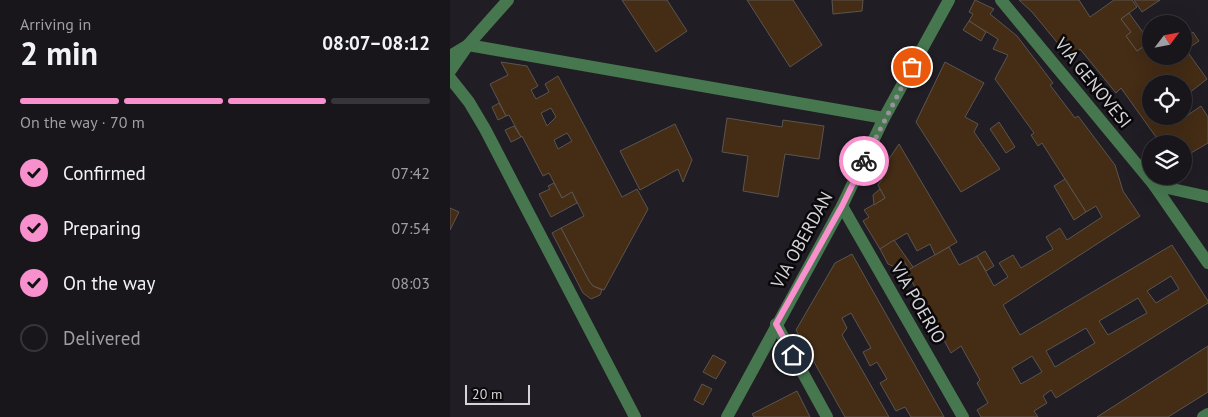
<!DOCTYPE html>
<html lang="en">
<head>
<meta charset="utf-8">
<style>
	body { margin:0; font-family:"PT Sans",sans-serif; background:#252328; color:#f1f3f6; height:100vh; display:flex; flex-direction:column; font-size:19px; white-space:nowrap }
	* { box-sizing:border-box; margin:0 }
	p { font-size:16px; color:#9f9fa3 }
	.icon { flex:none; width:28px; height:28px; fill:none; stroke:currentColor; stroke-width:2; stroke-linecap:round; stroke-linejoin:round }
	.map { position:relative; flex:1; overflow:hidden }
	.side { display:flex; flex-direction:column; background:#18161b; width:450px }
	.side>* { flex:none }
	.needle { width:32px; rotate:58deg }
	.controls { position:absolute; left:692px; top:15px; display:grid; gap:10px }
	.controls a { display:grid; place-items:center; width:50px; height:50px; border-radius:50%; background:#18161b; box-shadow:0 5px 20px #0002,0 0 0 1px #36353a; font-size:25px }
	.scale { position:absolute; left:15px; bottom:12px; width:65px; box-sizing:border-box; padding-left:5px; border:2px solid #d6d4d8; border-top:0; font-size:14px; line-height:18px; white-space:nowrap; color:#d6d4d8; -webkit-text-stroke:4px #09080b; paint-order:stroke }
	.pin { position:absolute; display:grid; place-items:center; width:42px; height:42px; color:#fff; margin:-21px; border:2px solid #fff; border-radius:50%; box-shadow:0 1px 5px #0007 }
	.courier { position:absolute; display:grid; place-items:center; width:50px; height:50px; margin:-25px; border:4px solid #f790cd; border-radius:50%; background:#fff; color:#222; box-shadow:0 1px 6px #0007 }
	.overview em { font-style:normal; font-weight:800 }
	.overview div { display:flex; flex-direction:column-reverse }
	.overview { display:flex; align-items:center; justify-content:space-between; height:85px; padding:0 20px }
	h1 { font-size:32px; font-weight:800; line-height:38px }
	.bar { display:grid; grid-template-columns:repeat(4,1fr); gap:8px 5px; align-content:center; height:60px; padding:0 20px }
	.bar i { height:6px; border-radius:4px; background:#36353a }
	.bar .on { background:#f790cd }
	.bar p { grid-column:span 4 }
	ol { padding:0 20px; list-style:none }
	li { display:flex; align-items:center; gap:15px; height:55px }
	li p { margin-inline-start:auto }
	li .icon { padding:5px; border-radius:50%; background:#f790cd; color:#111; stroke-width:4 }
	li:last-child { color:#9f9fa3 }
	li i { width:28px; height:28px; border:2px solid #36353a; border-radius:50% }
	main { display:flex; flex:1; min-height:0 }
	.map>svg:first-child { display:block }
</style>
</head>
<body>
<main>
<section class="side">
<div class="overview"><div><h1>2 min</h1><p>Arriving in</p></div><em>08:07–08:12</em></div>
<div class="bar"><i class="on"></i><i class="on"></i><i class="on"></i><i></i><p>On the way · 70 m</p></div>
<ol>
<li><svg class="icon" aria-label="check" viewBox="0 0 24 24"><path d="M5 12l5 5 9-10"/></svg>Confirmed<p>07:42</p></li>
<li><svg class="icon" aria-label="check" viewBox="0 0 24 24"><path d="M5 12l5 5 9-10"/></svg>Preparing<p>07:54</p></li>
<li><svg class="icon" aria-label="check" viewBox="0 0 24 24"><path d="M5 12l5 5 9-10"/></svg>On the way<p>08:03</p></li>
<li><i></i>Delivered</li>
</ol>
</section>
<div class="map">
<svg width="758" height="417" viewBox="0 0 758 417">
	<rect width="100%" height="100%" fill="#201d24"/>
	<g fill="#442c15" stroke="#5c554f" fill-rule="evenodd">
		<polygon points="172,0 217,0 237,31 206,52"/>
		<polygon points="297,0 343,0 372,45 340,67"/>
		<polygon points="382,0 413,0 412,11 383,14"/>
		<path d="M 525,0 L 544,9 L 540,14 L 567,36 L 603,83 L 600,85 L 625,118 L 628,116 L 665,165 L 673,191 L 690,216 L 553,305 L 570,335 L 722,245 L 758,301 L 758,303 L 606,398 L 601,390 L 593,396 L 597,403 L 584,411 L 588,417 L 531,417 L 527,410 L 538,403 L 527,383 L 530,380 L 511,346 L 501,353 L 456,271 L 499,247 L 509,265 L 527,256 L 544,286 L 558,277 L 549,263 L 563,255 L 571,268 L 603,249 L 596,237 L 610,228 L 617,240 L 652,217 L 646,206 L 636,212 L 592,143 L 588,146 L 581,135 L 584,133 L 545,79 L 558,55 L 543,49 L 548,39 L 519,21 L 523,14 L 519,12 ZM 721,276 L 729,289 L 706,303 L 697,291 ZM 688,298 L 697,313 L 658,335 L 649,321 ZM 636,328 L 645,343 L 605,367 L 596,351 ZM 582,356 L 592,372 L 571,384 L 562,368 Z"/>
		<polygon points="569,0 629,0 640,17 664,0 682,0 687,7 671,19 681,32 676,36 687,51 697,44 701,50 701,56 707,59 710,56 734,56 734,47 757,79 734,97 734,84 701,84 701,116 735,117 751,106 758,117 758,143 734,157 734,144 711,144 671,88 666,93 630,49 620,58 582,12"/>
		<polygon points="684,0 710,0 692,12"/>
		<polygon points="679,13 700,42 687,51 676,36 681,32 671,19"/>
		<polygon points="519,21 536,32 531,41 513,30"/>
		<polygon points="743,32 749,41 736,50 734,39"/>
		<path d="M 51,62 L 77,66 L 88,86 L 81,90 L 86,99 L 99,92 L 95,84 L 108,76 L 172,197 L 187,189 L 198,209 L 154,290 L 143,286 L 139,281 L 111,228 L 134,216 L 122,192 L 112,198 L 99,173 L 93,176 L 72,136 L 71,137 L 59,115 L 56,116 L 40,84 L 58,75 ZM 101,108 L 106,117 L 97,126 L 91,113 ZM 117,133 L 122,141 L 108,149 L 104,140 Z"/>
		<polygon points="495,62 534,83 515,117 528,124 524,132 550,169 511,192 466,122"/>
		<polygon points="49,103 56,116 48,120 42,107"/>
		<polygon points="277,118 332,127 333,120 374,126 369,159 335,154 328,197 293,191 298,156 272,152"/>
		<polygon points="549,122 565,147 556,153 540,129"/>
		<polygon points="225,124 242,160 233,182 228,169 190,190 170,151"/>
		<polygon points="64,126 71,137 61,142 55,130"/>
		<polygon points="449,144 507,242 485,255 480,244 467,251 457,233 430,249 413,221 419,217 414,210 435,198 428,185 436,173 439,159"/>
		<polygon points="615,179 636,212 624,220 604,186"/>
		<polygon points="104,183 112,198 122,192 127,203 101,217 89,194 100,189 98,186"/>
		<polygon points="430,189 435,198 424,205 423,195"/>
		<polygon points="0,208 9,212 0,230"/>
		<polygon points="111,228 139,281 143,286 152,290 150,295 141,299 133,293 102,233"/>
		<polygon points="444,240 463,267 459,270 454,261 445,267 438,264 430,249"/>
		<polygon points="535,251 544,266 536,271 527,256"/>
		<polygon points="402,254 494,417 461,417 455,407 446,411 430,383 437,379 427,362 420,366 413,352 421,348 401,313 392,318 397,328 392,335 439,417 395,417 346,330 385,263"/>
		<polygon points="758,346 758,392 718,417 647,417"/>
		<polygon points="263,355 276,362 266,379 253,372"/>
		<polygon points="252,384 262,389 253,405 244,400"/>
		<polygon points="347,391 360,417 304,417 302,414"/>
	</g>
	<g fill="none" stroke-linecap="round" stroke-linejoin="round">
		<g stroke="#46774f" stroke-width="12">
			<polyline points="551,0 704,185 758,263"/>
			<polyline points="0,56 18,45 434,118"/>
			<polyline points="0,71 18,45 58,0"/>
			<polyline points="0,78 19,102 35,129 185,417"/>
			<polyline points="704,185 758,197"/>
			<polyline points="392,206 513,417"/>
			<polyline points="326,324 377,417"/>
			<polyline points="277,417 392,206 434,118 499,0"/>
			<polyline points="753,417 758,414"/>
		</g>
	</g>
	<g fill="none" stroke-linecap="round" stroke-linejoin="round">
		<polyline stroke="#969499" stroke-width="5" stroke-dasharray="0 9" points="414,161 462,67"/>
		<polyline stroke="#f790cd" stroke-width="6" points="343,355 326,324 392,206 414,161"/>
	</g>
	<g text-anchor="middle" stroke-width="5" stroke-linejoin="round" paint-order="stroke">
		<g font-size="18" fill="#d6d4d8" stroke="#09080b">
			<text transform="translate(643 83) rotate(51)" y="6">VIA GENOVESI</text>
			<text transform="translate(352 240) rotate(-61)" y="6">VIA OBERDAN</text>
			<text transform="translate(468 303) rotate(60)" y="6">VIA POERIO</text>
		</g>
	</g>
</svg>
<div class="controls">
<a><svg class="needle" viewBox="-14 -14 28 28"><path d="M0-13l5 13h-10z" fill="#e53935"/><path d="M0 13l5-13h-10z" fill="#9f9fa3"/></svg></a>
<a><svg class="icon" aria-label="locate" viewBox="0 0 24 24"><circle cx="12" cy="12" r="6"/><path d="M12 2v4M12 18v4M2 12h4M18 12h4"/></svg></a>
<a><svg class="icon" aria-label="layers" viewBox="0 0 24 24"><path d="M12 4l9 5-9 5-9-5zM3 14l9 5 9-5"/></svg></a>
</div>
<div class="scale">20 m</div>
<div class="pin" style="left:462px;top:67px;background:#ea580c"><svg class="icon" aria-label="bag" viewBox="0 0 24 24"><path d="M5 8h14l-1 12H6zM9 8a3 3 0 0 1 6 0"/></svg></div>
<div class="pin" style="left:343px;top:355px;background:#1f2937"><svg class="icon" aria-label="home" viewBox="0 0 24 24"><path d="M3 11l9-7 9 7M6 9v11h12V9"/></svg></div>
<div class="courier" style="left:414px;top:161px"><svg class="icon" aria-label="bike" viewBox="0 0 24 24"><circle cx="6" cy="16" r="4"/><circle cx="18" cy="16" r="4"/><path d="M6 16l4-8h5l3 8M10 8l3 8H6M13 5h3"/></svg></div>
</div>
</main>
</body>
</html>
